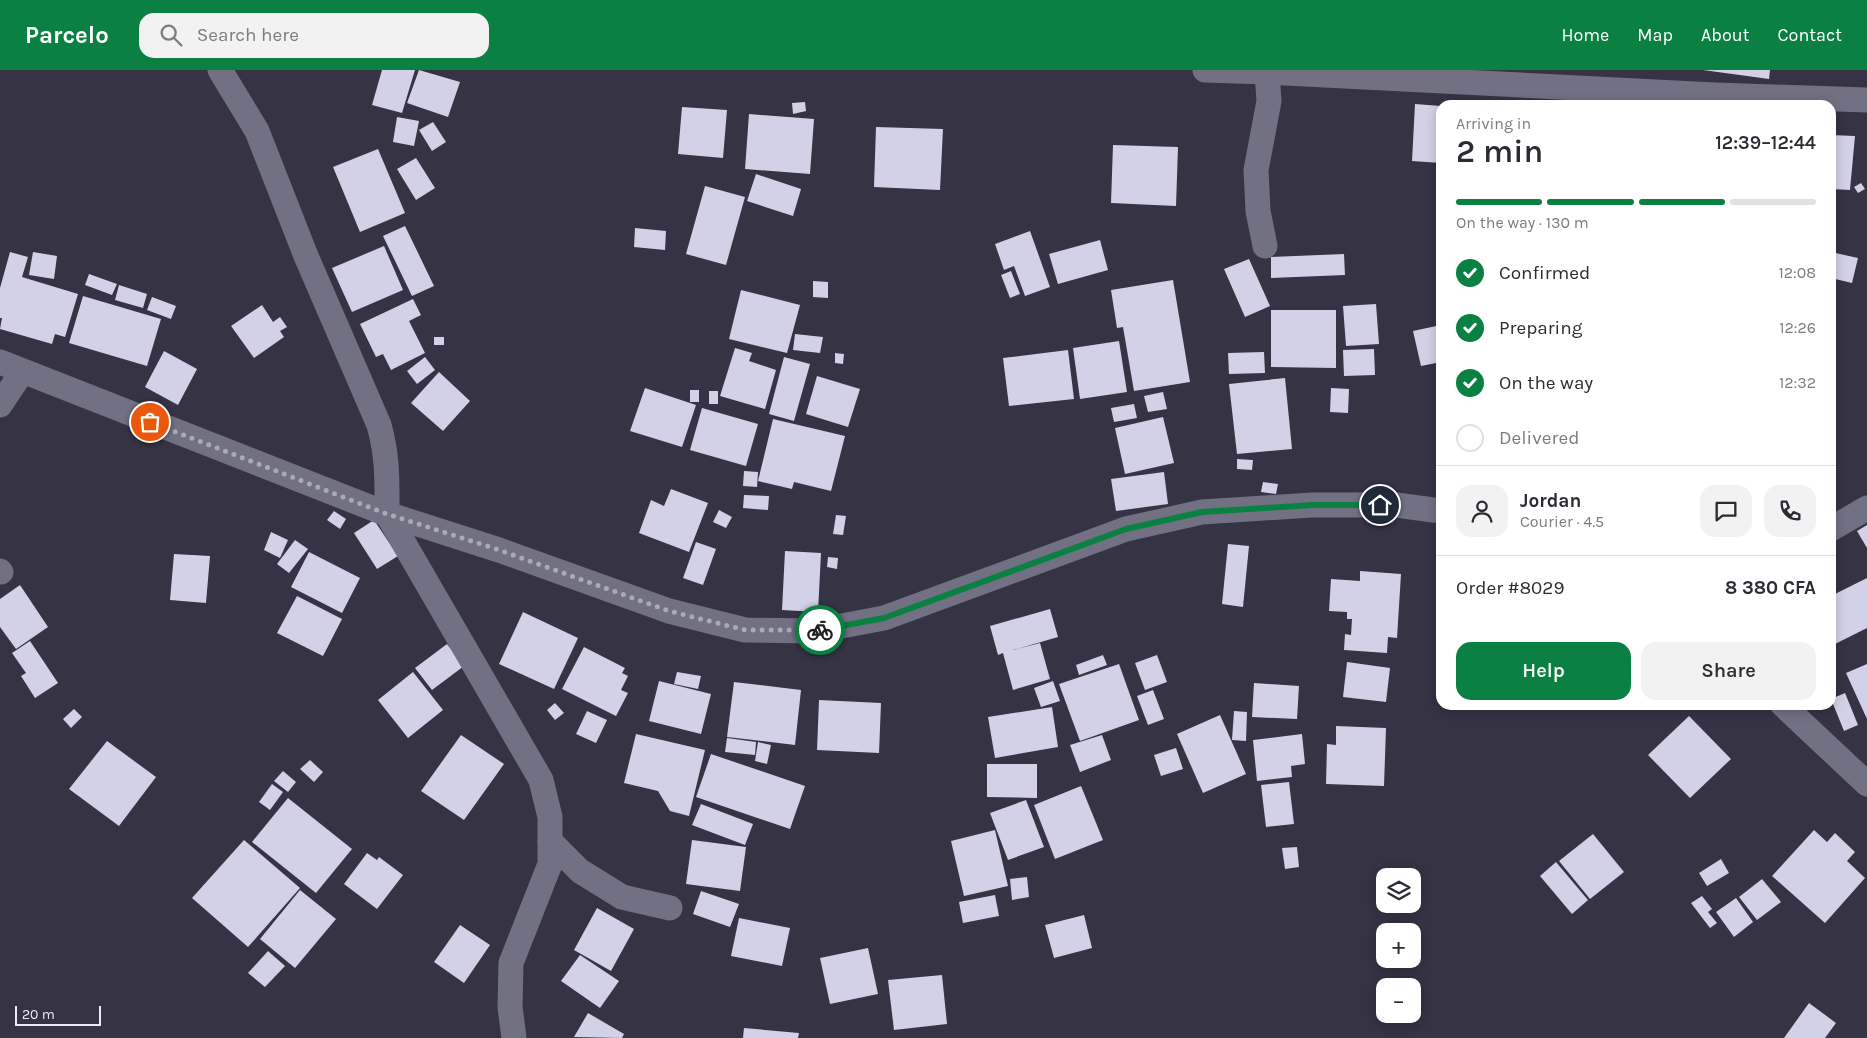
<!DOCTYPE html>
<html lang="en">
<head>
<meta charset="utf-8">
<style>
	body { margin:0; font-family:Karla,sans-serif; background:#f2f2f3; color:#2b2b33; height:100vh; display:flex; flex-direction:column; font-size:19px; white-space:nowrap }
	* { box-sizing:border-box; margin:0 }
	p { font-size:16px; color:#7c7c81 }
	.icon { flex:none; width:28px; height:28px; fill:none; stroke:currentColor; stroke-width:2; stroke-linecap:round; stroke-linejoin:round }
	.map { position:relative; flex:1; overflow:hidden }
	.sheet { position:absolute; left:1436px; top:30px; width:400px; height:610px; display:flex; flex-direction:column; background:#fff; border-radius:15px; box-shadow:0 2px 12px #0003 }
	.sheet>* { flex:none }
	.tools { position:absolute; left:1376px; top:798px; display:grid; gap:10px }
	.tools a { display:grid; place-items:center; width:45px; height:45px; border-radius:10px; background:#fff; box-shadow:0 2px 12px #0003; font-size:25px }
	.scale { position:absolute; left:15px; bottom:12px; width:86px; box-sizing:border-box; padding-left:5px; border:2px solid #eae9f4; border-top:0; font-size:14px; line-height:18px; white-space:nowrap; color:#eae9f4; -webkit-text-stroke:4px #353344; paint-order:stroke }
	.pin { position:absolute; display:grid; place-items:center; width:42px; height:42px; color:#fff; margin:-21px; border:2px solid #fff; border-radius:50%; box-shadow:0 1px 5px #0007 }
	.courier { position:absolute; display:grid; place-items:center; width:50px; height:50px; margin:-25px; border:4px solid #0b8043; border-radius:50%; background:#fff; color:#222; box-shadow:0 1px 6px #0007 }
	.head em { font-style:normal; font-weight:600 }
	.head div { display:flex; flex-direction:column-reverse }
	.head { display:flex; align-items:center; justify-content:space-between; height:85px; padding:0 20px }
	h1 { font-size:32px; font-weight:600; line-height:38px }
	.bar { display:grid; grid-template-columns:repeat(4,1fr); gap:8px 5px; align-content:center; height:60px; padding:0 20px }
	.bar i { height:6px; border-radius:4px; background:#e1e1e2 }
	.bar .selected { background:#0b8043 }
	.bar p { grid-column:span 4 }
	.line { display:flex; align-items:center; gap:12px; padding:0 20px; border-top:1px solid #e1e1e2 }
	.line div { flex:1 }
	.round { display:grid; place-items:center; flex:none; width:52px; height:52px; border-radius:15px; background:#f2f2f3 }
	ol { padding:0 20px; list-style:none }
	li { display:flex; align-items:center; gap:15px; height:55px }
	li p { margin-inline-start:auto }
	li .icon { padding:5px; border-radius:50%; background:#0b8043; color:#fff; stroke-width:4 }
	li:last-child { color:#7c7c81 }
	li i { width:28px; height:28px; border:2px solid #e1e1e2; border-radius:50% }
	.cta { display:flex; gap:10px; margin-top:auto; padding:10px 20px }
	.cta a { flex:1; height:58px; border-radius:15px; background:#0b8043; color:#fff; font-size:20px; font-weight:600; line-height:58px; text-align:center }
	.cta a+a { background:#f2f2f3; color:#2b2b33 }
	header { display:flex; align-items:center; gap:30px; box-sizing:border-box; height:70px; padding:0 25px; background:#0b8043; color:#fff }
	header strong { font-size:24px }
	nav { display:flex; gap:28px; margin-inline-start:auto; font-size:18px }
	.search { width:350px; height:45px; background:#f2f2f3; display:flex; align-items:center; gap:12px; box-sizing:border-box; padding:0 18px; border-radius:15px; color:#7c7c81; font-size:19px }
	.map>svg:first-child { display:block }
</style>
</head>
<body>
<header>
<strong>Parcelo</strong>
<div class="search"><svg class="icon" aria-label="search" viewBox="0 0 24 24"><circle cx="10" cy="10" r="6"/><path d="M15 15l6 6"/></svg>Search here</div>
<nav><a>Home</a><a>Map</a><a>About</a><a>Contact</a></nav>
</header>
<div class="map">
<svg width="1867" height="968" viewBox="0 0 1867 968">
	<rect width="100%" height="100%" fill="#353344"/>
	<g fill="#d2d1e7">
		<polygon points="382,0 415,0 402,43 372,35"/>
		<polygon points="419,0 460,12 448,47 407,33"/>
		<polygon points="1703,0 1770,0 1769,9"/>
		<polygon points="805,32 806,41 793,44 792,33"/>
		<polygon points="1415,34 1441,36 1441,93 1412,91"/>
		<polygon points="682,37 727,40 723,88 678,84"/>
		<polygon points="749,44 814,49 810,104 745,99"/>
		<polygon points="397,47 419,51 414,76 393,72"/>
		<polygon points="433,52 446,72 432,81 419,60"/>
		<polygon points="876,57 943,59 940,120 874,117"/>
		<polygon points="1831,65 1855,66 1850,120 1831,119"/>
		<polygon points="1113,75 1178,77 1176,136 1111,133"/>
		<polygon points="378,79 405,143 360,162 333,97"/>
		<polygon points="416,88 435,118 416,130 397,99"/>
		<polygon points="756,104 801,119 793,146 747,131"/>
		<polygon points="1861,113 1865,119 1858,123 1854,117"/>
		<polygon points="705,116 745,127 726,195 686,184"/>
		<polygon points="405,156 434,216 412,226 383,166"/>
		<polygon points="635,158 666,161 665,180 634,177"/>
		<polygon points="1030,161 1050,217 1025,226 1014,196 1004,200 995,174"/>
		<polygon points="1100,170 1108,200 1058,214 1049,184"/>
		<polygon points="384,176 403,220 352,242 332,198"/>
		<polygon points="10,182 28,187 22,207 78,224 65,267 55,264 52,274 0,259 2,248 0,248 0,218"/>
		<polygon points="33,182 57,186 54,209 29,205"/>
		<polygon points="1831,182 1858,188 1852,213 1831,208"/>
		<polygon points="1344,184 1345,205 1271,208 1271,187"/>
		<polygon points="1249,189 1270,236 1245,247 1224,199"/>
		<polygon points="1011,201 1020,224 1010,228 1001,205"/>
		<polygon points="89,204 117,214 112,225 85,215"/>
		<polygon points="1173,210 1190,312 1134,321 1123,257 1117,258 1111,220"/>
		<polygon points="813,211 828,212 828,228 813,227"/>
		<polygon points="119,215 147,224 143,238 115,230"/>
		<polygon points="741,220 800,235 787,283 729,269"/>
		<polygon points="83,226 161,249 147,296 69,273"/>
		<polygon points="152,227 176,236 171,249 147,240"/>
		<polygon points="413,229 421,245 409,251 425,283 391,300 383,284 376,287 360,254"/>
		<polygon points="1376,234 1379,274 1346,276 1343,236"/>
		<polygon points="262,235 273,252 280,247 287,257 280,261 284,267 254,288 231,256"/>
		<polygon points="1271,240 1336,240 1336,298 1271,297"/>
		<polygon points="1441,255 1441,292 1421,296 1413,261"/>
		<polygon points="795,264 823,267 820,283 793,280"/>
		<rect x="434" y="267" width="10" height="8"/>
		<polygon points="1119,271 1127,322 1080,329 1073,278"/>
		<polygon points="735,278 752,283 749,291 776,300 765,339 720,326"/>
		<polygon points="1374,279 1375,305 1344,306 1343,280"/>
		<polygon points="1068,280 1074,329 1009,336 1003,288"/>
		<polygon points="164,281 197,299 178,335 145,317"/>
		<polygon points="1264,282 1265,303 1229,304 1228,283"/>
		<polygon points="835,283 844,284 843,294 835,293"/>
		<polygon points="425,287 435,300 417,314 407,301"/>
		<polygon points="784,287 810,294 794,351 769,344"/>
		<polygon points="439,302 470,331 443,361 411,333"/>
		<polygon points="817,306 860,319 848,357 806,344"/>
		<polygon points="1285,308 1292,379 1237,384 1229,314"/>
		<polygon points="645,318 696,335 682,377 630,361"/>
		<polygon points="1331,318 1349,319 1348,343 1330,342"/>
		<rect x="690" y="320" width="9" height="12"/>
		<rect x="709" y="321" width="9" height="13"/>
		<polygon points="1163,322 1167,339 1148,342 1144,326"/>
		<polygon points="1134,334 1137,348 1114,352 1111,338"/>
		<polygon points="702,338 758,354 746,396 690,380"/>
		<polygon points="1163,347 1174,393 1125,404 1115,358"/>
		<polygon points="773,349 845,366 831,421 794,412 792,419 758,411"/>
		<polygon points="1237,389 1253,390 1252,400 1237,399"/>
		<polygon points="744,401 758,402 757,417 743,416"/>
		<polygon points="1164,402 1168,434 1116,441 1111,409"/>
		<polygon points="1263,412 1278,414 1276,424 1261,422"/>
		<polygon points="671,419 708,433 689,482 639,463 651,430 664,436"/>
		<polygon points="744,425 769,426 768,440 743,438"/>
		<polygon points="719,440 732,447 726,458 713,452"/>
		<polygon points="334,441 346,449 340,459 327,450"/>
		<polygon points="836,445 846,446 843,465 833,464"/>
		<polygon points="374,450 398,486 377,499 354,463"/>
		<polygon points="1867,455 1867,478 1857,461"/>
		<polygon points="271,462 288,470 280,488 264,480"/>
		<polygon points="295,470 308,479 289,503 277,494"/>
		<polygon points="696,472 716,479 703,515 683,508"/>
		<polygon points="1228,474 1249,476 1243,537 1222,534"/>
		<polygon points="785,481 821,483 818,542 782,540"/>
		<polygon points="309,482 360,508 342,543 291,517"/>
		<polygon points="174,484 210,486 206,533 170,530"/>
		<polygon points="828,487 838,488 837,499 827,497"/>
		<polygon points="1360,501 1401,504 1397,568 1388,567 1387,583 1344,580 1345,564 1351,565 1352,549 1347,549 1347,542 1329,541 1331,509 1360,511"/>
		<polygon points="1867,508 1867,558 1831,576 1831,526"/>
		<polygon points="20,515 48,557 16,579 0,557 0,529"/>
		<polygon points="297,526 342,549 323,586 277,563"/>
		<polygon points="1050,539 1058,567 1013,580 1040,573 1050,609 1013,620 1003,583 998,585 990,556"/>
		<polygon points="523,542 578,568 554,619 499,594"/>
		<polygon points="30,571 58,613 35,628 21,606 26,603 12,583"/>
		<polygon points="447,574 464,596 432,620 415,598"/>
		<polygon points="584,577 625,598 622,603 628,606 621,620 628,623 616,646 562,619"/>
		<polygon points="1103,585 1107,595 1079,605 1076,595"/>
		<polygon points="1157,585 1167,612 1145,620 1135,593"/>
		<polygon points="1347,592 1390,598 1386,632 1343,627"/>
		<polygon points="1119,594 1139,650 1080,671 1059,614"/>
		<polygon points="1867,594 1867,649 1846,603"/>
		<polygon points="413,602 443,640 408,668 378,630"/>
		<polygon points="677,602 701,606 698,619 674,614"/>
		<polygon points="659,611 711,624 701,664 649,651"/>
		<polygon points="1053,611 1060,631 1041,637 1034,618"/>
		<polygon points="734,612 801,620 795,675 727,667"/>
		<polygon points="1254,613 1299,616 1297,649 1252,647"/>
		<polygon points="1153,620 1164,649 1148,655 1137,626"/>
		<polygon points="1845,623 1858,655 1844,661 1831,629"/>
		<polygon points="819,630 881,633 879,683 817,680"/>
		<polygon points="555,633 564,643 555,650 547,640"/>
		<polygon points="1052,637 1058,677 995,688 988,647"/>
		<polygon points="74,639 82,647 71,658 63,649"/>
		<polygon points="587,641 607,650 596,673 576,664"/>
		<polygon points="1234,641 1247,642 1246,671 1232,670"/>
		<polygon points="1220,645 1246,704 1203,723 1177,664"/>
		<polygon points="1689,646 1731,689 1690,728 1648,685"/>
		<polygon points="1336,656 1386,658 1384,716 1326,714 1327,674 1336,675"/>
		<polygon points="636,664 705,680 689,746 670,741 658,721 624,713"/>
		<polygon points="1302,664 1305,694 1291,696 1292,707 1257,711 1253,670"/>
		<polygon points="461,665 504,694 464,750 421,721"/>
		<polygon points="1102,665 1111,690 1080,702 1070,675"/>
		<polygon points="727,668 756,672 755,685 725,682"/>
		<polygon points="107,671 156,707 119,756 69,719"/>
		<polygon points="758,672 771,675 767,694 755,691"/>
		<polygon points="1176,678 1183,699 1161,706 1154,685"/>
		<polygon points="711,684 805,716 790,759 696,727"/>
		<polygon points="310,690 323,702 314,712 300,699"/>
		<polygon points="987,694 1037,694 1037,728 987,727"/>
		<polygon points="283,701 296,712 288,722 274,711"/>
		<polygon points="1289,712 1294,754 1266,757 1261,715"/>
		<polygon points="272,714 283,722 270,740 259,732"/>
		<polygon points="1081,716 1103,770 1055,789 1034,735"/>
		<polygon points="288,728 352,779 316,823 252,772"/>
		<polygon points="1026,730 1044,777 1008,790 990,743"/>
		<polygon points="701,734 753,754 745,775 692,755"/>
		<polygon points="995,760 1008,816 964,826 951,771"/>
		<polygon points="1814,760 1827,772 1835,763 1855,782 1847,791 1865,808 1825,853 1772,806"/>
		<polygon points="1593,764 1624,802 1590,829 1559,791"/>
		<polygon points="244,770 300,818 248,877 192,828"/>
		<polygon points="692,770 746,777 740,821 686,814"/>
		<polygon points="1297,777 1299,797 1285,799 1282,778"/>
		<polygon points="367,783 377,790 379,787 403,805 377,839 344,814"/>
		<polygon points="1721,789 1729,803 1707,816 1699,803"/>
		<polygon points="1556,792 1588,830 1572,844 1540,806"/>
		<polygon points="1027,807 1029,827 1012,830 1010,809"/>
		<polygon points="1762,809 1781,832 1757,850 1739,827"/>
		<polygon points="300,820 336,849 295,898 260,869"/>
		<polygon points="701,821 739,834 730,857 693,844"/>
		<polygon points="995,825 999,846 963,853 959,832"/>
		<polygon points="1702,826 1712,839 1708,842 1717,853 1710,858 1691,833"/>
		<polygon points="1736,828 1753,852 1734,867 1716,842"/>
		<polygon points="597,838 634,859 611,901 574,880"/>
		<polygon points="1084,845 1092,878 1054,888 1045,855"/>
		<polygon points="739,848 790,858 782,896 731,886"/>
		<polygon points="460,855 490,875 464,913 434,892"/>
		<polygon points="868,878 878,924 830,934 820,888"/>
		<polygon points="268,881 285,896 265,917 248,903"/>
		<polygon points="580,885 619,911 600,938 561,911"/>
		<polygon points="942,905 947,954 894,960 888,910"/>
		<polygon points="1809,933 1836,953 1825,968 1784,968"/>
		<polygon points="588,943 624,964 622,968 574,967"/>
		<polygon points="744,958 799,963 798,968 743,968"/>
	</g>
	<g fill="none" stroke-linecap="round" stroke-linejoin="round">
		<g stroke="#727184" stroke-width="25">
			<path d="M 220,0 L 257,61 L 306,186 L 379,355 C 388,387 387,411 387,444 L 541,710 L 550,747 L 550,794 L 511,893 L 510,937 L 514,968"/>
			<polyline points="1205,0 1267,2 1715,25 1867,30"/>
			<polyline points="1265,176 1258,141 1256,100 1269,31 1267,2"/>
			<polyline points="0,292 387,444 499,480 669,541 745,560 815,561 884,548 1126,459 1202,442 1312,435 1396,435 1441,441"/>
			<polyline points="0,335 22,302"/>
			<polyline points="1831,459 1867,438"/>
			<polyline points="0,501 1,502"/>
			<polyline points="1783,635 1867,714"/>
			<polyline points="550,771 580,801 622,827 670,838"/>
		</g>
	</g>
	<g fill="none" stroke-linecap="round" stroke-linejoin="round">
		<polyline stroke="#aba9b6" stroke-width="5" stroke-dasharray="0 9" points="150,352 387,444 499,480 669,541 745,560 820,560"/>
		<polyline stroke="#0b8043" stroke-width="6" points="820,560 884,548 1126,459 1202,442 1312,435 1380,435"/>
	</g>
</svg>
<div class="tools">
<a><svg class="icon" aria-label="layers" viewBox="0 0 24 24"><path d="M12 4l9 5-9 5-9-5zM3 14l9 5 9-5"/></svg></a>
<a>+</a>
<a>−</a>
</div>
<div class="scale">20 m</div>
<div class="pin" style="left:150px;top:352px;background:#ea580c"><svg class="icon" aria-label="bag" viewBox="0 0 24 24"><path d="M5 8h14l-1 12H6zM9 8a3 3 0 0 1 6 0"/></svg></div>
<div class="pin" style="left:1380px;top:435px;background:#1f2937"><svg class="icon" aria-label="home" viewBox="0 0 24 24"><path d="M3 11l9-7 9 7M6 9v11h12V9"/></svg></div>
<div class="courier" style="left:820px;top:560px"><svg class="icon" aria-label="bike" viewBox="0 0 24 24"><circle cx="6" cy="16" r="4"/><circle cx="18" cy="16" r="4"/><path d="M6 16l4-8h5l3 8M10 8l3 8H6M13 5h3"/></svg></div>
<section class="sheet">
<div class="head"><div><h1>2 min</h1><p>Arriving in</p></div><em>12:39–12:44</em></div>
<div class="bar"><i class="selected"></i><i class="selected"></i><i class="selected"></i><i></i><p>On the way · 130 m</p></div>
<ol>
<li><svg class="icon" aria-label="check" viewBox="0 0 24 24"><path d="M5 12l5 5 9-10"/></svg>Confirmed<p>12:08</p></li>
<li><svg class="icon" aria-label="check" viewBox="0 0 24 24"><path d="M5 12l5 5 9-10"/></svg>Preparing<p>12:26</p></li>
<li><svg class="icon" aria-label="check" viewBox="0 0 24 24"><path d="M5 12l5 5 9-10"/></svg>On the way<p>12:32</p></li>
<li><i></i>Delivered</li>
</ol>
<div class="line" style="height:90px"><a class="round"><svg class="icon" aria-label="person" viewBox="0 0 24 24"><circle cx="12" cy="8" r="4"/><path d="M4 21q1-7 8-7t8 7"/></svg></a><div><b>Jordan</b><p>Courier · 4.5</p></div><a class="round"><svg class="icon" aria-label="chat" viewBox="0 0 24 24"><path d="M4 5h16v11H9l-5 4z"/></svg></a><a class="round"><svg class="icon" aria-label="phone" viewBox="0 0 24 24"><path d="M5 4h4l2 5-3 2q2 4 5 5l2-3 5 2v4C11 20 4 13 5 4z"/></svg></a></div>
<div class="line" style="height:65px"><div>Order #8029</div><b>8 380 CFA</b></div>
<div class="cta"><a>Help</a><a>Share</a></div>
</section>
</div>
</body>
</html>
